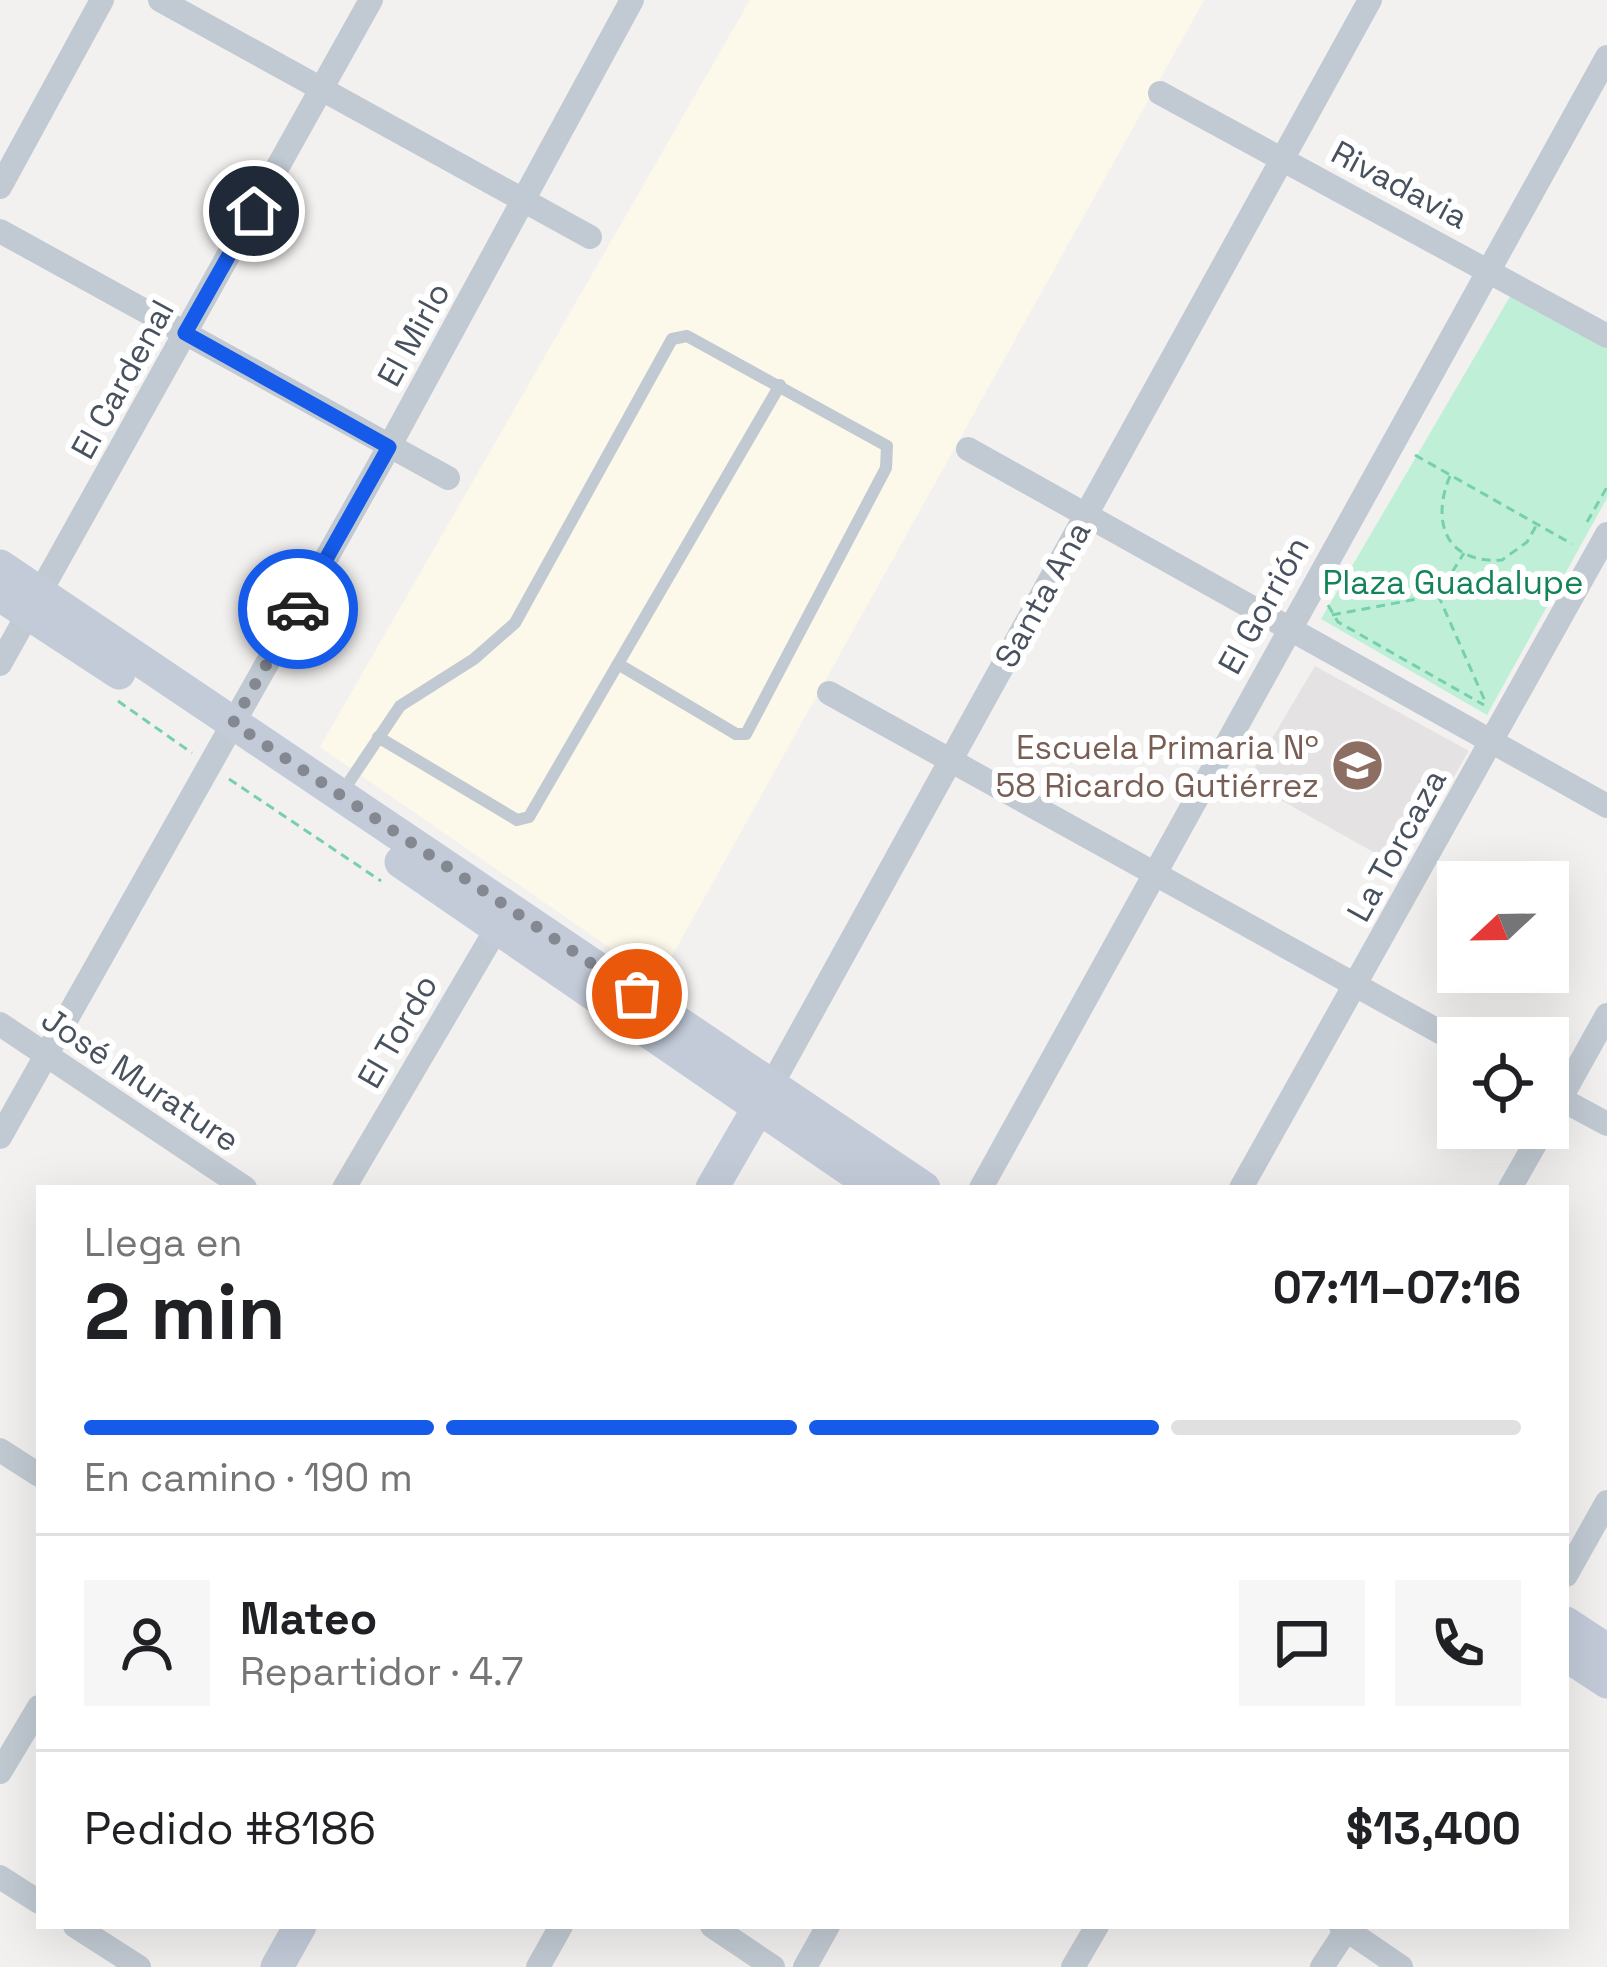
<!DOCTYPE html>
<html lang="es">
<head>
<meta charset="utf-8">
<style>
	body { margin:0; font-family:"Space Grotesk",sans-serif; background:#f6f6f6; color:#202124; height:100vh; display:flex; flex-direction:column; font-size:45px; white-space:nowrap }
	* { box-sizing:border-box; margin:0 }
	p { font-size:39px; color:#757577 }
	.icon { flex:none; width:66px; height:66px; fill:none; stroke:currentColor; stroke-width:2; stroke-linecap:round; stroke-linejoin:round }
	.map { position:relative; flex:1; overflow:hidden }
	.details { position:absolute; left:36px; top:1185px; width:1533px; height:744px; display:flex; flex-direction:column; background:#fff; border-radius:0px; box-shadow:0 12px 48px #0002 }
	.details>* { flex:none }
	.needle { width:78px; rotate:248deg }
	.buttons { position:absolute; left:1437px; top:861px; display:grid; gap:24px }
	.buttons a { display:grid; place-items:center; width:132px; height:132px; border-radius:0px; background:#fff; box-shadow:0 12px 48px #0002; font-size:60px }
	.pin { position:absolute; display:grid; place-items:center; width:102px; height:102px; color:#fff; margin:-51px; border:6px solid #fff; border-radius:50%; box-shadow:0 3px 12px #0007 }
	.courier { position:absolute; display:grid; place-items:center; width:120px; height:120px; margin:-60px; border:9px solid #155ae8; border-radius:50%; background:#fff; color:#222; box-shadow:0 3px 15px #0007 }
	.summary em { font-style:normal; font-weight:700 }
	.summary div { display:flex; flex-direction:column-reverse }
	.summary { display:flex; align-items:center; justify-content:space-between; height:204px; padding:0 48px }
	h1 { font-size:78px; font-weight:700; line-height:90px }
	.bar { display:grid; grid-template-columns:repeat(4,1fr); gap:18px 12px; align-content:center; height:144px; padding:0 48px }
	.bar i { height:15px; border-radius:9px; background:#e0e0e0 }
	.bar .current { background:#155ae8 }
	.bar p { grid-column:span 4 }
	.line { display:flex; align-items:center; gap:30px; padding:0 48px; border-top:3px solid #e0e0e0 }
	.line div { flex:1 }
	.round { display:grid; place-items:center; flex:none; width:126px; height:126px; border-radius:0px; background:#f6f6f6 }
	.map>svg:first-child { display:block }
</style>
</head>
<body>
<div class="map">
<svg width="1607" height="1967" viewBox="0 0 1607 1967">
	<rect width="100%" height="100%" fill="#f3f1f0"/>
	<polygon fill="#fdf9ea" points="750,0 1204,0 658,981 320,747"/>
	<polygon fill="#e4e2e2" points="1315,666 1469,751 1400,867 1247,781"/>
	<polygon fill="#bff0d7" points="1512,293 1607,348 1607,498 1487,715 1321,619"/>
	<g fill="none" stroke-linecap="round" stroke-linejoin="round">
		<g stroke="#76cfad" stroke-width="3" stroke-dasharray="9 6" stroke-linecap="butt">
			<polyline points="1415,455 1572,544"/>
			<path d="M 1450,476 C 1431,521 1445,564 1502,560 L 1527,542 L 1536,526"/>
			<polyline points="1587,522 1607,487"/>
			<polyline points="1438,595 1485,701"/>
			<polyline points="1328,605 1338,622 1484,705"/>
			<polyline points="1332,615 1438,595 1464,553"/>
			<polyline points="118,701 192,753"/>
			<polyline points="229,779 381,881"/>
		</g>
		<g stroke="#c1c9d2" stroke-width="12">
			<polyline points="378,737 517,820 529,817 780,385"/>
			<polyline points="341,794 400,706 474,659 515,623 672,339 687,336 887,446 886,468 746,734 736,734 618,664"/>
		</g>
		<g stroke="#c1c9d2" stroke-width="24">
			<polyline points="160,0 590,237"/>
			<polyline points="1160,93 1607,336"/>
			<polyline points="0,187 102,0"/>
			<polyline points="0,231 448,478"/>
			<polyline points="968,449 1607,806"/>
			<polyline points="0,664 371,0"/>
			<polyline points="829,693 1458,1042"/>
			<polyline points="0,1024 245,1188"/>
			<polyline points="771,1086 1370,0"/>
			<polyline points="1548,1092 1607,1124"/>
			<polyline points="1548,1121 1607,1015"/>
			<polyline points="0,1137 389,447 632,0"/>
			<polyline points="344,1188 504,916"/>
			<polyline points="981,1188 1607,57"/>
			<polyline points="1241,1188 1607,534"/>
			<polyline points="1510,1188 1544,1128"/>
			<polyline points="0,1450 39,1475"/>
			<polyline points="1566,1575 1607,1502"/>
			<polyline points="0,1772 39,1707"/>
			<polyline points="0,1877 39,1902"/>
			<polyline points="75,1926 139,1967"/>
			<polyline points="712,1926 773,1967"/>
			<polyline points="1341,1926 1401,1967"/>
			<polyline points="538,1967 561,1926"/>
			<polyline points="805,1967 828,1926"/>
			<polyline points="1073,1967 1097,1926"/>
			<polyline points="1322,1967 1349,1926"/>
		</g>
		<g stroke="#c3cbd9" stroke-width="33">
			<polyline points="0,566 924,1188"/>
			<polyline points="0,595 119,673"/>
			<polyline points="401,862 876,1188"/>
			<polyline points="712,1188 767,1093"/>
			<polyline points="1566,1623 1607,1650"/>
			<polyline points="1566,1655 1607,1682"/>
			<polyline points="277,1967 300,1926"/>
		</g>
	</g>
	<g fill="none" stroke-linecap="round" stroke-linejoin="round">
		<polyline stroke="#848991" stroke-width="12" stroke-dasharray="0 21.6" points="298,609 233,723 637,994"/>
		<polyline stroke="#155ae8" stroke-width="15" points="254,211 185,333 389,447 298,609"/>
	</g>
	<defs>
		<symbol id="school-disc" viewBox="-11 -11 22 22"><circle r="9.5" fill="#8d6e63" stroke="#fff"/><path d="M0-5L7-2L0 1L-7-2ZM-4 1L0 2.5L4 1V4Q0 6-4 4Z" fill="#fff"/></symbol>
	</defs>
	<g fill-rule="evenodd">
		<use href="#school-disc" x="1328" y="736" width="59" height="59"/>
	</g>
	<g text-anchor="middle" stroke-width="12" stroke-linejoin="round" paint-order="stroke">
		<g font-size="33" fill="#48515e" stroke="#fff">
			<text transform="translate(1400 184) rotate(28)" y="12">Rivadavia</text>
			<text transform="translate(413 334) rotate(-61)" y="12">El Mirlo</text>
			<text transform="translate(122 379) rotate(-61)" y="12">El Cardenal</text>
			<text transform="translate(1042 594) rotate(-61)" y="12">Santa Ana</text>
			<text transform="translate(1263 605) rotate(-61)" y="12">El Gorrión</text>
			<text transform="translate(1396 845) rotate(-61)" y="12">La Torcaza</text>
			<text transform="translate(397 1031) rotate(-60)" y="12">El Tordo</text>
			<text transform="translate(141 1079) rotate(34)" y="12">José Murature</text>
		</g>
		<g font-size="33" fill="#158358" stroke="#fff">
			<text x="1453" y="594">Plaza Guadalupe</text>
		</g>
		<g font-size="33" fill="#785e54" stroke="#fff" text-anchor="end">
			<text x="1319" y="759">Escuela Primaria Nº<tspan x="1319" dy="38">58 Ricardo Gutiérrez</tspan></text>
		</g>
	</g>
</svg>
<div class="buttons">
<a><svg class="needle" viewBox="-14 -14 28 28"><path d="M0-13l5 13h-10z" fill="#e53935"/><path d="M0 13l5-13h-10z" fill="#757577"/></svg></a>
<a><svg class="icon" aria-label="locate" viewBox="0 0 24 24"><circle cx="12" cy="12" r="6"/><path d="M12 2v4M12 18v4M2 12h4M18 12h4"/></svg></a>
</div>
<div class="pin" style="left:637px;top:994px;background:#ea580c"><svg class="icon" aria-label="bag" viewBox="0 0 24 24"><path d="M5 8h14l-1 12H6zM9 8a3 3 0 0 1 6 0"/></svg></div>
<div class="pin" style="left:254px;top:211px;background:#1f2937"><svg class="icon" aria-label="home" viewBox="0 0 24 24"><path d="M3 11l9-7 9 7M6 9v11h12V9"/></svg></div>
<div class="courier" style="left:298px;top:609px"><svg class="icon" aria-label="car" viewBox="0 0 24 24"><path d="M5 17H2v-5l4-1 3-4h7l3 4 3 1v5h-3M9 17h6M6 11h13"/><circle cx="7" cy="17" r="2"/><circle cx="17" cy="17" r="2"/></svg></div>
<section class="details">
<div class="summary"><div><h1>2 min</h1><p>Llega en</p></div><em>07:11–07:16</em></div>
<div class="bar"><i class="current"></i><i class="current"></i><i class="current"></i><i></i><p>En camino · 190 m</p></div>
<div class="line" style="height:216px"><a class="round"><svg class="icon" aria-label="person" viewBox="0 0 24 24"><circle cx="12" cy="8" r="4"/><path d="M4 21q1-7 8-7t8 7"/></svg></a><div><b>Mateo</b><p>Repartidor · 4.7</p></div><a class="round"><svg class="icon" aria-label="chat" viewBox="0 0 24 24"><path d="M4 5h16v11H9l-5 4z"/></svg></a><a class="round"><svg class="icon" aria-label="phone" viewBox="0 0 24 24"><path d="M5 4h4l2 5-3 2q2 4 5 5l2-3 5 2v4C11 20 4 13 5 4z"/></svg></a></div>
<div class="line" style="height:156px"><div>Pedido #8186</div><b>$13,400</b></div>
</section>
</div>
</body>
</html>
